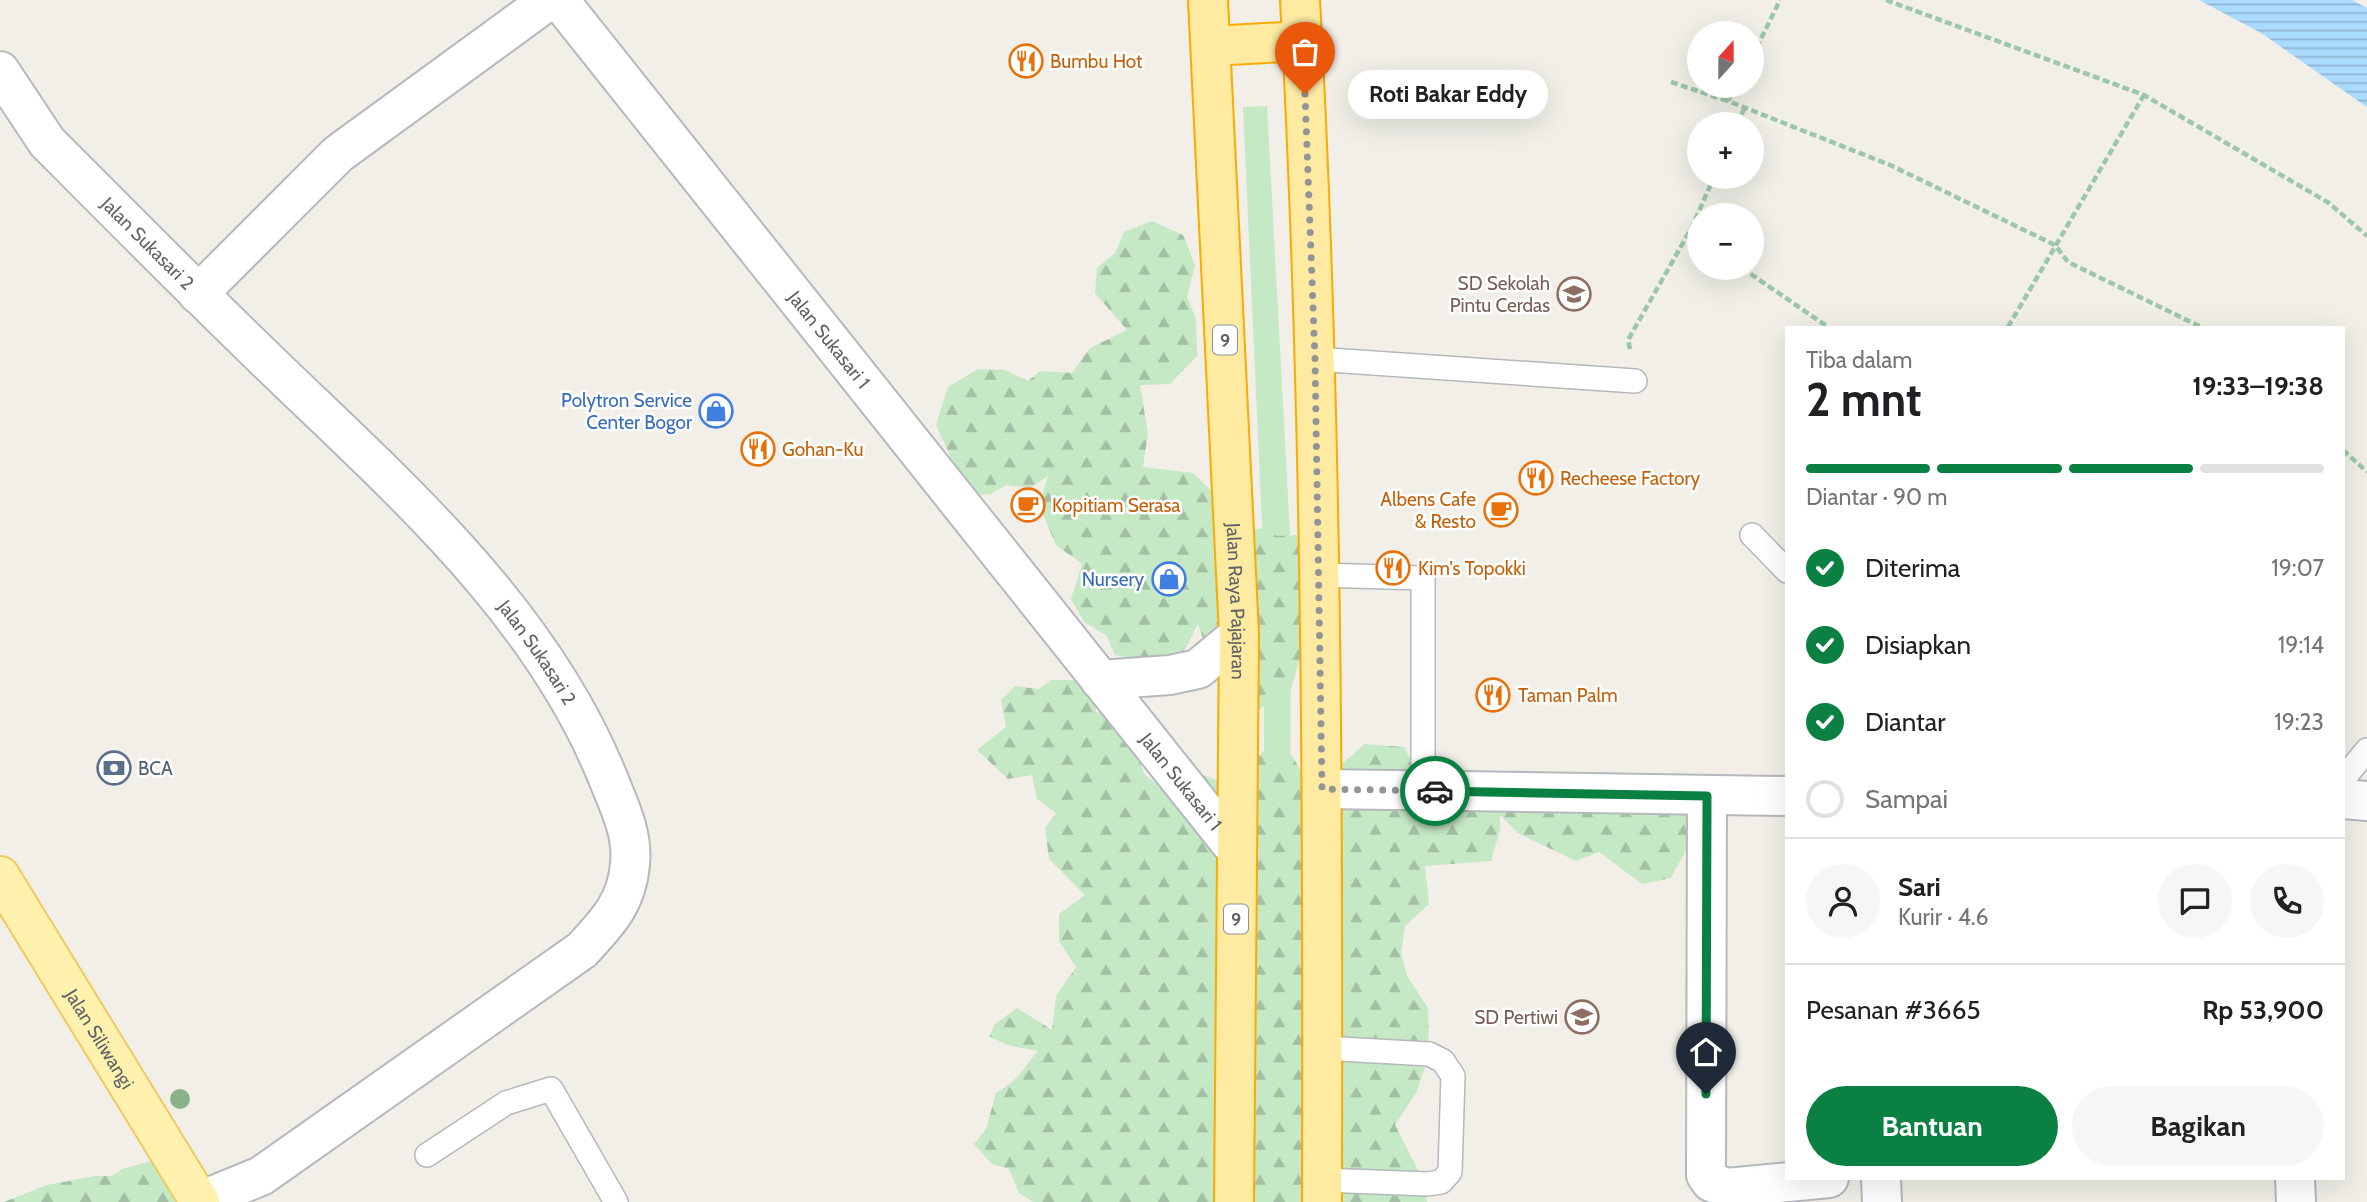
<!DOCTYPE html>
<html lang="id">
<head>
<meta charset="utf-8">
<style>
	body { margin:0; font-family:Cabin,sans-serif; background:#f6f6f6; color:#202124; height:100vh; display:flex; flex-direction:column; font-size:26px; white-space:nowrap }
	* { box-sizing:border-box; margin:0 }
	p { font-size:23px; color:#757577 }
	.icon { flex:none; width:38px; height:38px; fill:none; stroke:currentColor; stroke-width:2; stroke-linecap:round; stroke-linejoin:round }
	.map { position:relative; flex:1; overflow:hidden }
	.panel { position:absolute; left:1785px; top:326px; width:560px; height:854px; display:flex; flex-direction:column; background:#fff; border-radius:0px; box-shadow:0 7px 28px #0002 }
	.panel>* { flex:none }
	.needle { width:46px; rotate:21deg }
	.buttons { position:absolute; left:1687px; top:21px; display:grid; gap:14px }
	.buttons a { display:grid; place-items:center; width:77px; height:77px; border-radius:50%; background:#fff; box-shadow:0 7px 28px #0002; font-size:35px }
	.pin { position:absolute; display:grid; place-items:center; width:60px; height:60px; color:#fff; margin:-72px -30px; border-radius:50% 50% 50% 0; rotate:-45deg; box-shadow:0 0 7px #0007 }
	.pin .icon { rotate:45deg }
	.courier { position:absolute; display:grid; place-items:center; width:70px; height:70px; margin:-35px; border:5px solid #0b8043; border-radius:50%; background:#fff; color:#222; box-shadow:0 2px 9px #0007 }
	.bubble { position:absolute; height:49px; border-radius:24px; background:#fff; box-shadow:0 7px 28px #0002; font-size:23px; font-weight:700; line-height:49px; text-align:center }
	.summary em { font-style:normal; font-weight:700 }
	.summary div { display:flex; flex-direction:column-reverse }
	.summary { display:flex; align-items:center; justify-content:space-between; height:119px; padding:0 21px }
	h1 { font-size:46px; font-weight:700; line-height:52px }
	.bar { display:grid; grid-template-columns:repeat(4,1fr); gap:10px 7px; align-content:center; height:84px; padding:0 21px }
	.bar i { height:9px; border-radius:5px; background:#e0e0e0 }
	.bar .active { background:#0b8043 }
	.bar p { grid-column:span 4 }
	.line { display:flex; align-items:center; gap:18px; padding:0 21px; border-top:2px solid #e0e0e0 }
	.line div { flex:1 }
	.round { display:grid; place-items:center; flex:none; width:74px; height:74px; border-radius:37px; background:#f6f6f6 }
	ol { padding:0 21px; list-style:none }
	li { display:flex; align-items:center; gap:21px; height:77px }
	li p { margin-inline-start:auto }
	li .icon { padding:7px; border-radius:50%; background:#0b8043; color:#fff; stroke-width:4 }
	li:last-child { color:#757577 }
	li i { width:38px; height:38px; border:4px solid #e0e0e0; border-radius:50% }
	.action { display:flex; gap:14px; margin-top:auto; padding:14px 21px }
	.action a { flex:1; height:80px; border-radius:42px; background:#0b8043; color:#fff; font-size:28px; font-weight:700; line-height:80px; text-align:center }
	.action a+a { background:#f6f6f6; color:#202124 }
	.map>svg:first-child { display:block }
</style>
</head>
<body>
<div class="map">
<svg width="2367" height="1202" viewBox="0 0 2367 1202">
	<defs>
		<pattern id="forest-firs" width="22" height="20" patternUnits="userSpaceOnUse" patternTransform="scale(1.75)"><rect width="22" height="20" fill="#c5e8c5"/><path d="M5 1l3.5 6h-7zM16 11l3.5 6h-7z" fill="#a3c0a4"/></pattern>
		<pattern id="water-rules" width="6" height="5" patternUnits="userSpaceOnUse" patternTransform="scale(1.75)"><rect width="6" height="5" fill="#aadaff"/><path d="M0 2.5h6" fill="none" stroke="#8eb4d2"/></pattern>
	</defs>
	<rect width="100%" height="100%" fill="#f1efe8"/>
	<polygon fill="#c5e8c5" points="1267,106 1291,553 1289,1202 1267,1202 1263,546 1243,107"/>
	<g fill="url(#forest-firs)">
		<polygon points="1152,221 1183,235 1195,265 1187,297 1196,319 1197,356 1170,384 1140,385 1148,434 1143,467 1193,473 1231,510 1234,534 1263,528 1277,536 1296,535 1325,566 1291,690 1258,710 1232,696 1208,654 1198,624 1183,653 1147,662 1115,655 1106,635 1084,622 1071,599 1082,564 1056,545 1039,505 1048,476 1030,488 1006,485 991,494 956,496 942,480 952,460 936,425 948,387 978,369 1005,370 1028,381 1040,371 1072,373 1090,348 1127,330 1095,293 1097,268 1115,253 1124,232"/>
		<path d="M 1051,680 L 1082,680 L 1094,689 L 1096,712 L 1121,718 L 1145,775 L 1167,792 L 1192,771 L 1237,788 L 1263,751 L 1292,755 L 1305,779 L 1335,770 L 1365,744 L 1404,747 L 1419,775 L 1420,818 L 1492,774 L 1559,815 L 1583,802 L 1645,800 L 1688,815 L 1690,843 L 1671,878 L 1642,884 L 1599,852 L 1576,861 L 1518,833 L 1500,815 L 1500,830 L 1491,861 L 1425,866 L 1429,904 L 1405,926 L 1401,954 L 1407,976 L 1428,1008 L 1429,1054 L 1417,1091 L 1395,1125 L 1422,1178 L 1427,1202 L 1033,1202 L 1019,1193 L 1009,1169 L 992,1164 L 974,1144 L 986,1129 L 996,1093 C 1021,1078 1020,1072 1038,1051 L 1007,1045 L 989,1036 L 995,1024 L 1017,1008 L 1052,1030 L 1056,996 L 1076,967 L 1059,941 L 1059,914 L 1085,895 L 1049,859 L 1045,828 L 1056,813 L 1037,799 L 1032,775 L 1008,779 L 977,750 L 1006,727 L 1001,700 L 1015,686 L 1039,689 Z"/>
		<polygon points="159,1159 185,1202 4,1202 47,1185 95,1176 112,1176 122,1169"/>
	</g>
	<polygon fill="url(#water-rules)" points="2199,0 2352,0 2367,8 2367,107 2261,33"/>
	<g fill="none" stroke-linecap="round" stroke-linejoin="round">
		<defs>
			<g id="service">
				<polyline points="1315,359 1635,381"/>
				<polyline points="1752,535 1787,571"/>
				<polyline points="1319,575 1423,578 1423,790"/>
				<polyline points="2343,779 2367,750"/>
				<polyline points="427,1155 506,1103 551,1089 616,1202"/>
				<polyline points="1322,1180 1427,1184 1441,1182 1450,1172 1453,1076 1443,1061 1429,1054 1323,1048"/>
			</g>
			<g id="minor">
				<path id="s1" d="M 0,71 L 47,142 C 116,211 184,280 254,348 C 387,478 540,605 610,783 C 621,810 633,835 630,864 C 627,903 607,923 582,950 L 261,1176 L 200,1201"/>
				<polyline points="198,294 338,154 549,0"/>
				<polyline points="1322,789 1787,796"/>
				<polyline points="1707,796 1706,1175 1711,1182 1727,1188 1829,1178"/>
				<polyline points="2343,799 2367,801"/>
				<polyline points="1881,1178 1882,1202"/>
				<polyline points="2295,1178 2296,1202"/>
			</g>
			<g id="tertiary">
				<path id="s2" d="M 559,0 L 1236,850"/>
				<polyline points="1100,680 1170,675 1198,669 1239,635"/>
			</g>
			<g id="primary">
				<path id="s3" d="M 0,876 L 200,1202"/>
			</g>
			<g id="trunk">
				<path id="s4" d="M 1208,0 L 1239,635 L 1234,1202"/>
				<path d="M 1300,0 C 1322,400 1323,801 1322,1202"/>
				<polyline points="1211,46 1302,41"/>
			</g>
		</defs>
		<use href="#service" stroke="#b5b8bc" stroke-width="26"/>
		<use href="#minor" stroke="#b5b8bc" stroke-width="42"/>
		<use href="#tertiary" stroke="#b5b8bc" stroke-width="42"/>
		<use href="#primary" stroke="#f2c960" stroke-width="42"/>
		<use href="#trunk" stroke="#f9ab00" stroke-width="42"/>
		<g stroke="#9cc7a9" stroke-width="4.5" stroke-dasharray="7 3.5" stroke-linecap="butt">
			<polyline points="1886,0 2144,95 2329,203 2367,236"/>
			<polyline points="1752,57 1780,0"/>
			<polyline points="1671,82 1728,101"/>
			<polyline points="1736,86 1728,101 1890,165 2055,245 2068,262 2201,327"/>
			<polyline points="1737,124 1745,107"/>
			<polyline points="1742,268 1828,327"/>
			<polyline points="2008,327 2144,95"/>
			<polyline points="1630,349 1628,340 1692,227 1714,177"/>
			<polyline points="2343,450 2367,472"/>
		</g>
		<use href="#service" stroke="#fff" stroke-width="23"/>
		<use href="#minor" stroke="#fff" stroke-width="38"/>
		<use href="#tertiary" stroke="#fff" stroke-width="38"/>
		<use href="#primary" stroke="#fff2af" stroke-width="38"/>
		<use href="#trunk" stroke="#feeaa1" stroke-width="38"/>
	</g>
	<circle fill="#89b387" cx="180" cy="1099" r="10"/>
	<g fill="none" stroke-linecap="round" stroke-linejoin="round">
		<polyline stroke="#929495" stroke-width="7" stroke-dasharray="0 12.6" points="1305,94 1315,359 1322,789 1435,791"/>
		<polyline stroke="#0b8043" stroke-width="9" points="1435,791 1707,796 1706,1094"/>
	</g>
	<defs>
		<symbol id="restaurant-ring" viewBox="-11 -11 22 22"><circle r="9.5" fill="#fff" stroke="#e8710a" stroke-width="1.5"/><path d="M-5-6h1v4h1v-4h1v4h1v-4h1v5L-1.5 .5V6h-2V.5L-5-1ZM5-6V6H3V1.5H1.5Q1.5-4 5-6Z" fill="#e8710a"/></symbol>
		<symbol id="school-ring" viewBox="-11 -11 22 22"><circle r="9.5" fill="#fff" stroke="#8d6e63" stroke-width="1.5"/><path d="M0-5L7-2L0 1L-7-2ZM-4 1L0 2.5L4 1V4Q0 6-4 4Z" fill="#8d6e63"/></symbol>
		<symbol id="shop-ring" viewBox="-11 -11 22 22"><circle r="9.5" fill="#fff" stroke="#3f7fe0" stroke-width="1.5"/><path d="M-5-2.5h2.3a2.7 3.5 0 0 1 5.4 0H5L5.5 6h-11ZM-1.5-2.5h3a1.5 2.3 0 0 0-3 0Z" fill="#3f7fe0"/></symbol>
		<symbol id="cafe-ring" viewBox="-11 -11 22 22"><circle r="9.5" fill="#fff" stroke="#e8710a" stroke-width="1.5"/><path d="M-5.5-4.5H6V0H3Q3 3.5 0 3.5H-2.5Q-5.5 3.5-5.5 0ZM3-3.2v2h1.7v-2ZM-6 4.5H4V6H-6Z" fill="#e8710a"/></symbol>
		<symbol id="bank-ring" viewBox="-11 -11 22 22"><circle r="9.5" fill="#fff" stroke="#5c6f8a" stroke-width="1.5"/><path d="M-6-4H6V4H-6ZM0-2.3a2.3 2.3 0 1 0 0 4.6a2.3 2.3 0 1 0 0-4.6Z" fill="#5c6f8a"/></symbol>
	</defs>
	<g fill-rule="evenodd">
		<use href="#restaurant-ring" x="1007" y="42" width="38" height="38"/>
		<use href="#school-ring" x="1555" y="275" width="38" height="38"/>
		<use href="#shop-ring" x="697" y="392" width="38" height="38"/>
		<use href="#restaurant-ring" x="739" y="430" width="38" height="38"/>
		<use href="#restaurant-ring" x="1517" y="459" width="38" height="38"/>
		<use href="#cafe-ring" x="1009" y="486" width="38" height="38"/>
		<use href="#cafe-ring" x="1482" y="491" width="38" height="38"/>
		<use href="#restaurant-ring" x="1374" y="549" width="38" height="38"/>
		<use href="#shop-ring" x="1150" y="560" width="38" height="38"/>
		<use href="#restaurant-ring" x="1474" y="676" width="38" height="38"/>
		<use href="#bank-ring" x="95" y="749" width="38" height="38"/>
		<use href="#school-ring" x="1563" y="998" width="38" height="38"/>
	</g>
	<g text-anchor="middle" stroke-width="5" stroke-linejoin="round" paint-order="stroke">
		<g fill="#fff" stroke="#8f9295" stroke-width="2">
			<rect x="1213" y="325.5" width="24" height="29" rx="5"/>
			<rect x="1224" y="904.5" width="24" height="29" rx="5"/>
		</g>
		<g font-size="18" font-weight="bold" fill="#5f6368">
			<text x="1225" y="346">9</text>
			<text x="1236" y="925">9</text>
		</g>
		<g font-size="19" fill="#c56008" stroke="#fff" text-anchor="start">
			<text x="1050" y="68">Bumbu Hot</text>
			<text x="782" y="456">Gohan-Ku</text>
			<text x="1560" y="485">Recheese Factory</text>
			<text x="1476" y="506" text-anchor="end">Albens Cafe<tspan x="1476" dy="22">&amp; Resto</tspan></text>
			<text x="1052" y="512">Kopitiam Serasa</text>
			<text x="1418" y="575">Kim's Topokki</text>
			<text x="1518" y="702">Taman Palm</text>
		</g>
		<g font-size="19" fill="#5f6368" stroke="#fff">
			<text dy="7" stroke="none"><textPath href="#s1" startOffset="228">Jalan Sukasari 2</textPath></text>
			<text dy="7" stroke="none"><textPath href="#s2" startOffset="434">Jalan Sukasari 1</textPath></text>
			<text dy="7" stroke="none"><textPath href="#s4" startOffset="602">Jalan Raya Pajajaran</textPath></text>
			<text dy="7" stroke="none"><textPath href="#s1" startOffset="794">Jalan Sukasari 2</textPath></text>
			<text dy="7" stroke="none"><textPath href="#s2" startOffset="999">Jalan Sukasari 1</textPath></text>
			<text dy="7" stroke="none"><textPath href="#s3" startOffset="191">Jalan Siliwangi</textPath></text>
		</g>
		<g font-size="19" fill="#785e54" stroke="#fff" text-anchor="end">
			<text x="1550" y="290">SD Sekolah<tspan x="1550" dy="22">Pintu Cerdas</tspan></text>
			<text x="1558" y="1024">SD Pertiwi</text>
		</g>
		<g font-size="19" fill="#366cbe" stroke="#fff" text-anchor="end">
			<text x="692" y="407">Polytron Service<tspan x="692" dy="22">Center Bogor</tspan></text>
			<text x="1144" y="586">Nursery</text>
		</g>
		<g font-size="19" fill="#4e5e75" stroke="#fff" text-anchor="start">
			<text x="138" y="775">BCA</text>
		</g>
	</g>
</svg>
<div class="buttons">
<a><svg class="needle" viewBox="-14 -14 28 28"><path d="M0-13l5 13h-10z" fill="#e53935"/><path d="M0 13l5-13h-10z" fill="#757577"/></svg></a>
<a>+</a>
<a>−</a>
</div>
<div class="pin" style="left:1305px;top:94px;background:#ea580c"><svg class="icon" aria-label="bag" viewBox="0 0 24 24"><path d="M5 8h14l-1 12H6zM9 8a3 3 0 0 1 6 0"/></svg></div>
<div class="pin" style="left:1706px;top:1094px;background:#1f2937"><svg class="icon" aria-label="home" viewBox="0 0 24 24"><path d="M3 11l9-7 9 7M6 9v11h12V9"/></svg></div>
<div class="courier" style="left:1435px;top:791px"><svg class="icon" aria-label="car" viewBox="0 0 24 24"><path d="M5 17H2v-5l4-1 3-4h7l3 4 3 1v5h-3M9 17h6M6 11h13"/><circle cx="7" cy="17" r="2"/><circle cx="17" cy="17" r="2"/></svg></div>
<div class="bubble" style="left:1348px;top:70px;width:200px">Roti Bakar Eddy</div>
<section class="panel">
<div class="summary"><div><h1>2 mnt</h1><p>Tiba dalam</p></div><em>19:33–19:38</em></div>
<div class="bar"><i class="active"></i><i class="active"></i><i class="active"></i><i></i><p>Diantar · 90 m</p></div>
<ol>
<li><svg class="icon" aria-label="check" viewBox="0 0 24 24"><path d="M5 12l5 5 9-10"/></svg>Diterima<p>19:07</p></li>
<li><svg class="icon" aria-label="check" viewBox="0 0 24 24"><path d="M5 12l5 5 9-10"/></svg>Disiapkan<p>19:14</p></li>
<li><svg class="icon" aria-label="check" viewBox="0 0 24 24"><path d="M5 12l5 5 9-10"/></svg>Diantar<p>19:23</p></li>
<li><i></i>Sampai</li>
</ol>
<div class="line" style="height:126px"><a class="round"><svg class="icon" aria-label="person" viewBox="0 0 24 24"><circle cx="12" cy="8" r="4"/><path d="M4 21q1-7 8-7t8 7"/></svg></a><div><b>Sari</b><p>Kurir · 4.6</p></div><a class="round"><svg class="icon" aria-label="chat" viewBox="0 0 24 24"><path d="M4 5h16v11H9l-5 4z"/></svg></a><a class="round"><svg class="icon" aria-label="phone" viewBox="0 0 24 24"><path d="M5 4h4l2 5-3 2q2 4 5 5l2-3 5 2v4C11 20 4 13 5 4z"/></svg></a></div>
<div class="line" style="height:91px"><div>Pesanan #3665</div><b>Rp 53,900</b></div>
<div class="action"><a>Bantuan</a><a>Bagikan</a></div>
</section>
</div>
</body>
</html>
